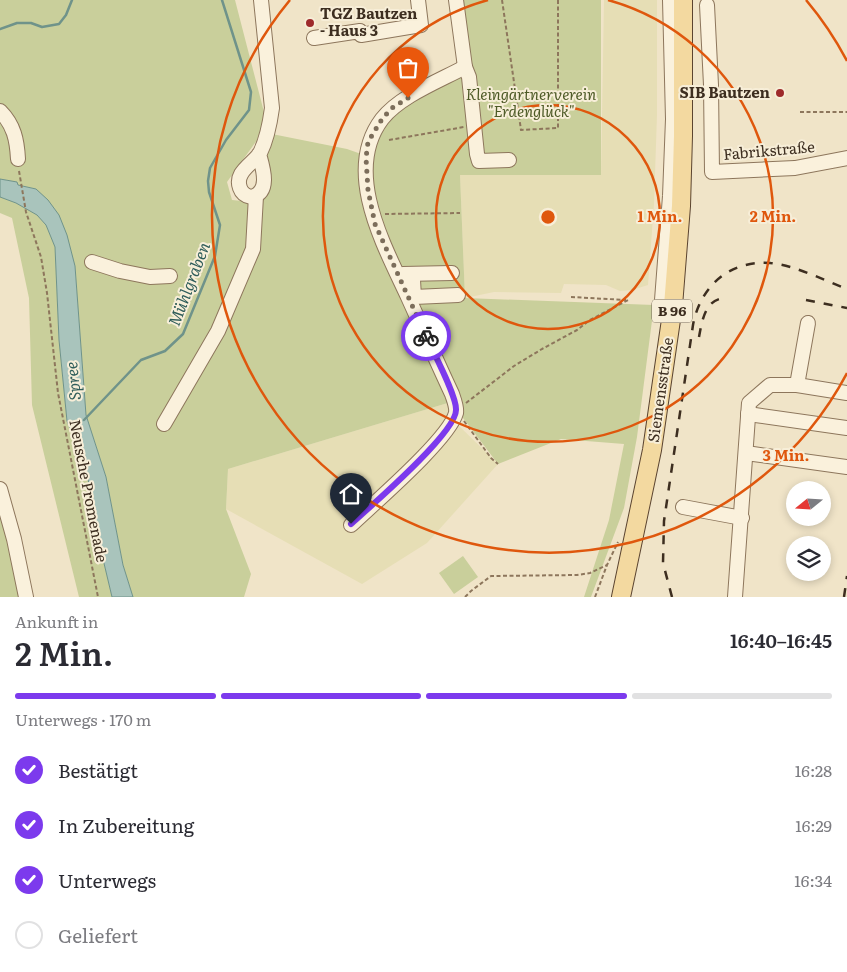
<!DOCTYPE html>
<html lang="de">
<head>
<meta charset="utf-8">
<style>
	body { margin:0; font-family:Literata,serif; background:#f2f2f3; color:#2b2b33; height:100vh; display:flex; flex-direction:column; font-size:19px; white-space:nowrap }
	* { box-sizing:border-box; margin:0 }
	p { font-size:16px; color:#7c7c81 }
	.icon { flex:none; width:28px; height:28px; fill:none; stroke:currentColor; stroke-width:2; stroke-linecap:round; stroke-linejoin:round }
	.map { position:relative; height:597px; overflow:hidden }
	.drawer { display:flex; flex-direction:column; background:#fff; flex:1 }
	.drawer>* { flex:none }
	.needle { width:32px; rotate:252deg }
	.fabs { position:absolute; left:786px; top:481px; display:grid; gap:10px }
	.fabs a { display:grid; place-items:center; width:45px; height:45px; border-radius:50%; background:#fff; box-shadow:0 2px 8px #0003; font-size:25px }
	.pin { position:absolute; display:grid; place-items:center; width:42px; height:42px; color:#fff; margin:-51px -21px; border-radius:50% 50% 50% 0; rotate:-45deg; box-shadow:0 0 5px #0007 }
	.pin .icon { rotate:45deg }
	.courier { position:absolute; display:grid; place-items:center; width:50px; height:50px; margin:-25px; border:4px solid #7c3aed; border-radius:50%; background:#fff; color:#222; box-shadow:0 1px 6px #0007 }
	.overview em { font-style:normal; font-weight:600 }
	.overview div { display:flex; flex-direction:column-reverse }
	.overview { display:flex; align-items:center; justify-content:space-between; height:85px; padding:0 15px }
	h1 { font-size:32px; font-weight:600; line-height:38px }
	.bar { display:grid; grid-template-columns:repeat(4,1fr); gap:8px 5px; align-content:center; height:60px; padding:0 15px }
	.bar i { height:6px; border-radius:4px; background:#e1e1e2 }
	.bar .active { background:#7c3aed }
	.bar p { grid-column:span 4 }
	ol { padding:0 15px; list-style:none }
	li { display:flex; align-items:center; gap:15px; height:55px }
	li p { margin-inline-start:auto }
	li .icon { padding:5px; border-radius:50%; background:#7c3aed; color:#fff; stroke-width:4 }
	li:last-child { color:#7c7c81 }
	li i { width:28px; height:28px; border:2px solid #e1e1e2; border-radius:50% }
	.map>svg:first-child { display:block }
</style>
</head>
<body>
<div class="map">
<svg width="847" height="597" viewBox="0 0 847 597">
	<rect width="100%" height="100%" fill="#f0e4c8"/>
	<g fill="#e6deb5">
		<polygon points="604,0 657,0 657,115 654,204 648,285 632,290 620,291 606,285 564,284 561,293 494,292 465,298 460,175 601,175"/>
		<polygon points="451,402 453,420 498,464 427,543 362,584 226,509 228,469"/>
	</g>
	<g fill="#c9cf9b">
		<polygon points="0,0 235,0 265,116 257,140 227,182 232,200 262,203 267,188 265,154 272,134 347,149 364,155 361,179 451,402 228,469 226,509 251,574 244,597 133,597 123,565 106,477 86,415 75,266 36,189 18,185 16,182 0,179"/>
		<polygon points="460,0 601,0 601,175 460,175 465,298 654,305 637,437 624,508 591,597 584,597 609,520 624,444 561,439 498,464 457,410 378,226 369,159 376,132 394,110 469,69"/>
		<polygon points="0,197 16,203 37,215 46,225 55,247 59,340 67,421 87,473 98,538 112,597 79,597 32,405 29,298 12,218 0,213"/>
		<polygon points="0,505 22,597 0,597"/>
		<polygon points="463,556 478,577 454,594 439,573"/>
	</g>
	<polygon fill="#a9c4bc" stroke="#6f938a" points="0,179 17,182 18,185 36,189 48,200 59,215 67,235 75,266 86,415 106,477 123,565 133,597 112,597 98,538 87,473 67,421 59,340 55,247 46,225 37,215 16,203 0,197"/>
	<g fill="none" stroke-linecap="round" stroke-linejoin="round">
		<g stroke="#6f938a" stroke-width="2.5">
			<polyline points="0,29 17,23 31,23 42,27 59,24 66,15 72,0"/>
			<polyline points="84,420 141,360 165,351 183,334 215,256 220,225 209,192 208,181 210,168 226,140 249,110 251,92 222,0"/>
		</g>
		<defs>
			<g id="minor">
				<polyline points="456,0 465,67 469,77 477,154 479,161 509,160"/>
				<polyline points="707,5 711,85 712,172 795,168 847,158"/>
				<polyline points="314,38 360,31 361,35 421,25 418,0"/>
				<path d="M 0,111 C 14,125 17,140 18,159"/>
				<path d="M 259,154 C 263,168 271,193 251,197 C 246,196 242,194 240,188 C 234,172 253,164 260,153 C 267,139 270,123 272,108 L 261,0"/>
				<polyline points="92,262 120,271 150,277 170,276"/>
				<polyline points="403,274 452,273"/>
				<polyline points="411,275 413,280 414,297 458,295"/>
				<polyline points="662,300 670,196 673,119 670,0"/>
				<polyline points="797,385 808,323"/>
				<polyline points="748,414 847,428"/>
				<polyline points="164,424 218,331 253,249 256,196"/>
				<polyline points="746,453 847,467"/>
				<polyline points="0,489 14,539 26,597"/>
				<polyline points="683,507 742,518"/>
				<path d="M 351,525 C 374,503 449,439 456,413 C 457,407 454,400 452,394 C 437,362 423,330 408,297 C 385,247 342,172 382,119 C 400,96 439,81 465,67"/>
				<polyline points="735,597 749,403 770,385 797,385 847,393"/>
			</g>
			<polyline id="major" points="621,597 652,450 673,306 681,206 683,136 683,0"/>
		</defs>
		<use href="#minor" stroke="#8d765c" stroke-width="16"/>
		<use href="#major" stroke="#5b4430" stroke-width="20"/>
		<g stroke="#8d765c" stroke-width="2" stroke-dasharray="4 2.5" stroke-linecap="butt">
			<polyline points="502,0 521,130 558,128 558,0"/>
			<polyline points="800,112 847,112"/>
			<polyline points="389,140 464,127"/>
			<polyline points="19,171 26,212 41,257 47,293 58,393 98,597"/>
			<polyline points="385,214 460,213"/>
			<polyline points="571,297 626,300"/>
			<polyline points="466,403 514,366 542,349 577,330 590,320 628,300"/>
			<polyline points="464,421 491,458 498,464"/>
			<polyline points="465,597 471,591 491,576 577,575 590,573 607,565"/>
			<polyline points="595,597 607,565 618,542"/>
		</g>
		<use href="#minor" stroke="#faf1dc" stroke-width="14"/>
		<use href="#major" stroke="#f3d9a0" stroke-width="18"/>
		<g stroke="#3d2e20" stroke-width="2.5" stroke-dasharray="9 9" stroke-linecap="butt">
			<polyline points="806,300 847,308"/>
			<path d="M 699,337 C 702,321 705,299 725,298"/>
			<path d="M 672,597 L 663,563 L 664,521 L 693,325 C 700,287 729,260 770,263 C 794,265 824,280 847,289"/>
			<polyline points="844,597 847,576"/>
		</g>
	</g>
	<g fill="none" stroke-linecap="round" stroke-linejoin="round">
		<polyline stroke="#7c6e5b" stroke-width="5" stroke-dasharray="0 9" points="408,98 392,108 382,119 368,142 366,158 368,190 375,224 426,336"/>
		<path stroke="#7c3aed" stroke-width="6" d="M 351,524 C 371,506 456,433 456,410 C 457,396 432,350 426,336"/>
	</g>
	<g fill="none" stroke="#df570d" stroke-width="2.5">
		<circle cx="548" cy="217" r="112"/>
		<path d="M608 0A225 225 0 1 1 488 0"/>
		<path d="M847 373A337 337 0 1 1 290 0M806 0A337 337 0 0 1 847 61"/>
	</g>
	<g fill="#9e2a2b" stroke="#f7eed8" stroke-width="2">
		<circle cx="310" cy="23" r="5"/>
		<circle cx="780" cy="93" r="5"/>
	</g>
	<g text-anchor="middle" stroke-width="4" stroke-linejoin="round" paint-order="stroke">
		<rect fill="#f7eed8" stroke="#756857" stroke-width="1" x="652" y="299.5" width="40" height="23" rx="4"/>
		<g font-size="14" font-weight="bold" fill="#3d2e20">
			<text x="672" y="316">B 96</text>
		</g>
		<g font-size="15" font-weight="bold" fill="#3d2e20" stroke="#f7eed8" text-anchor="start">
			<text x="320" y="19">TGZ Bautzen<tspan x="320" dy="17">- Haus 3</tspan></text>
			<text x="770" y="98" text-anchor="end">SIB Bautzen</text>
		</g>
		<g font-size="15" font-style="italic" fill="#4d5a26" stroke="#f7eed8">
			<text x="531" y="100">Kleingärtnerverein<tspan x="531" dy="17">"Erdenglück"</tspan></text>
		</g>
		<g font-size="15" fill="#3d2e20" stroke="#f7eed8">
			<text transform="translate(769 151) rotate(-5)" y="5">Fabrikstraße</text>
			<text transform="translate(661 390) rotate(-82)" y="5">Siemensstraße</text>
			<text transform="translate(88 491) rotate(79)" y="5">Neusche Promenade</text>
		</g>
		<g font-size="16" font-style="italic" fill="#2f5d5a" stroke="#f7eed8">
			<text transform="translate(189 284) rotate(-69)" y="6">Mühlgraben</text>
			<text transform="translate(73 381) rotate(-96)" y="6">Spree</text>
		</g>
	</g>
	<circle cx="548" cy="217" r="8" fill="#df570d" stroke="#f7eed8" stroke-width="2.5"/>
	<g font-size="15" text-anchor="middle" font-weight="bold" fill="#df570d" stroke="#f7eed8" stroke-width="4" stroke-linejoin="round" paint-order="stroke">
		<text x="660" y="222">1 Min.</text>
		<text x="773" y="222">2 Min.</text>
		<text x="786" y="461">3 Min.</text>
	</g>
</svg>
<div class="fabs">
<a><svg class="needle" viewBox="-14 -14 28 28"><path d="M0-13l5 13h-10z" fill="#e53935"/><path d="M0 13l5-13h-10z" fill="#7c7c81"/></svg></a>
<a><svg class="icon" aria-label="layers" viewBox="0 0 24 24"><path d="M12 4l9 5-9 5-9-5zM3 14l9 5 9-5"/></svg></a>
</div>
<div class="pin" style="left:408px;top:98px;background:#ea580c"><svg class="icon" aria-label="bag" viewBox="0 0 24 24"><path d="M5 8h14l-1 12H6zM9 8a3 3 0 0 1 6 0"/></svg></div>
<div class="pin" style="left:351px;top:524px;background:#1f2937"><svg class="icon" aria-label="home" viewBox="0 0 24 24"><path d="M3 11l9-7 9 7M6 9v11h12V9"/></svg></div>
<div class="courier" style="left:426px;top:336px"><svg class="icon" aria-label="bike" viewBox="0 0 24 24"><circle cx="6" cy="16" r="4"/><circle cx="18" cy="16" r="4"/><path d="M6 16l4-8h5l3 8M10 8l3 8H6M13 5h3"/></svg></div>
</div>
<section class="drawer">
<div class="overview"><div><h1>2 Min.</h1><p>Ankunft in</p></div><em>16:40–16:45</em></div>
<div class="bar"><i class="active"></i><i class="active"></i><i class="active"></i><i></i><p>Unterwegs · 170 m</p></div>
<ol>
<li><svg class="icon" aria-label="check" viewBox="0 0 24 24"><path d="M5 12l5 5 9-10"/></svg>Bestätigt<p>16:28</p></li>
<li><svg class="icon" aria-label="check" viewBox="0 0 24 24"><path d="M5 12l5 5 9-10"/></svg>In Zubereitung<p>16:29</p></li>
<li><svg class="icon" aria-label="check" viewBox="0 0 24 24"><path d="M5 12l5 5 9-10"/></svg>Unterwegs<p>16:34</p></li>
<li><i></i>Geliefert</li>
</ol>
</section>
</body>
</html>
